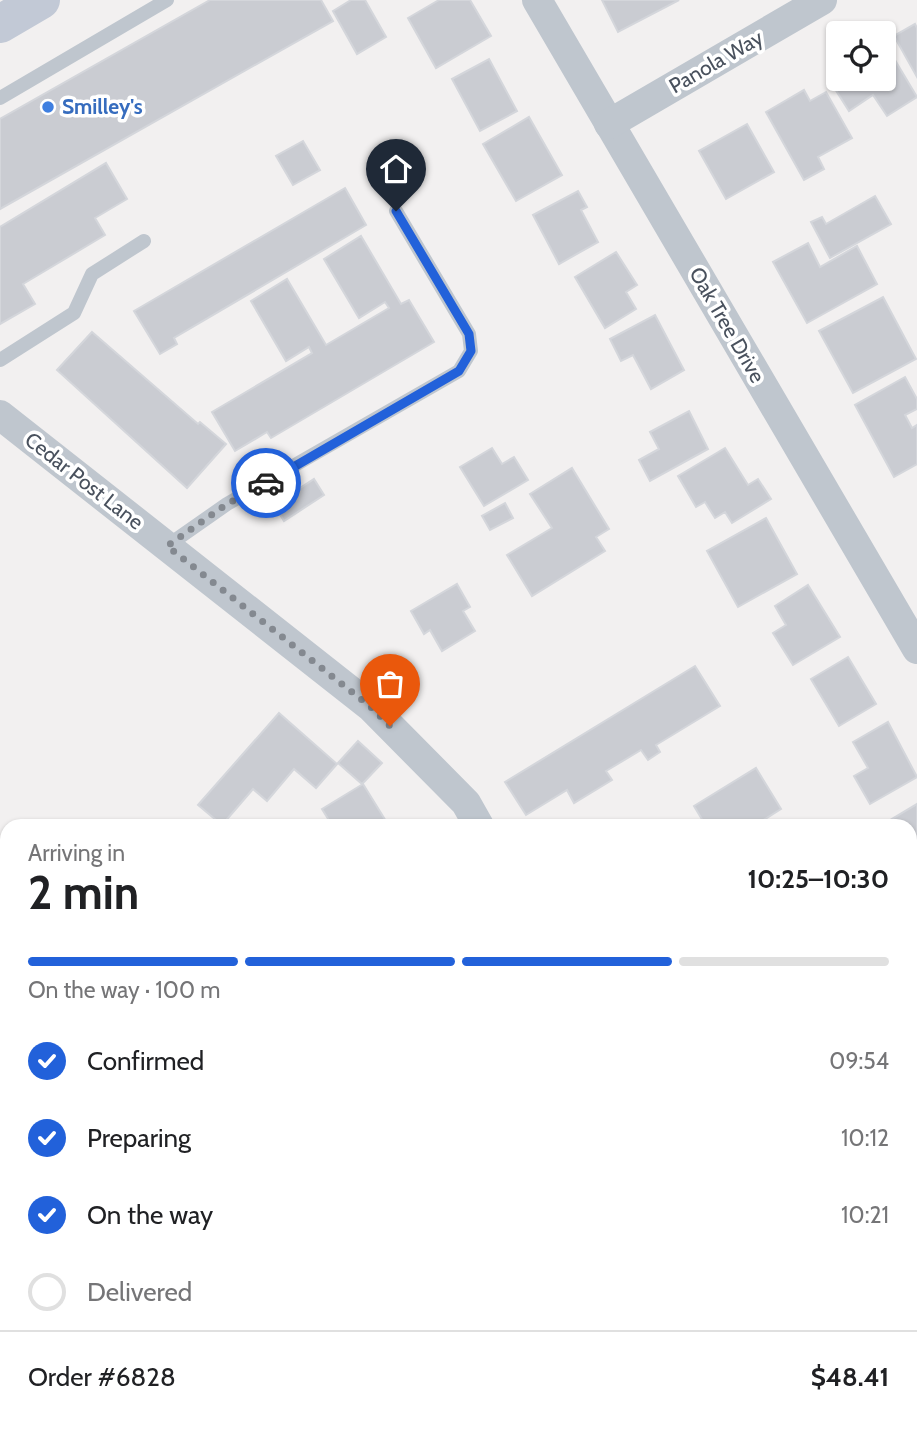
<!DOCTYPE html>
<html lang="en">
<head>
<meta charset="utf-8">
<style>
	body { margin:0; font-family:Cabin,sans-serif; background:#f2f2f2; color:#202124; height:100vh; display:flex; flex-direction:column; font-size:26px; white-space:nowrap }
	* { box-sizing:border-box; margin:0 }
	p { font-size:23px; color:#757577 }
	.icon { flex:none; width:38px; height:38px; fill:none; stroke:currentColor; stroke-width:2; stroke-linecap:round; stroke-linejoin:round }
	.map { position:relative; flex:1; overflow:hidden }
	.side { position:absolute; left:0px; top:819px; width:917px; height:618px; display:flex; flex-direction:column; background:#fff; border-radius:21px 21px 0 0; box-shadow:0 2px 5px #0004 }
	.side>* { flex:none }
	.fabs { position:absolute; left:826px; top:21px; display:grid; gap:14px }
	.fabs a { display:grid; place-items:center; width:70px; height:70px; border-radius:7px; background:#fff; box-shadow:0 2px 5px #0004; font-size:35px }
	.pin { position:absolute; display:grid; place-items:center; width:60px; height:60px; color:#fff; margin:-72px -30px; border-radius:50% 50% 50% 0; rotate:-45deg; box-shadow:0 0 7px #0007 }
	.pin .icon { rotate:45deg }
	.courier { position:absolute; display:grid; place-items:center; width:70px; height:70px; margin:-35px; border:5px solid #2261da; border-radius:50%; background:#fff; color:#222; box-shadow:0 2px 9px #0007 }
	.head em { font-style:normal; font-weight:800 }
	.head div { display:flex; flex-direction:column-reverse }
	.head { display:flex; align-items:center; justify-content:space-between; height:119px; padding:0 28px }
	h1 { font-size:46px; font-weight:800; line-height:52px }
	.bar { display:grid; grid-template-columns:repeat(4,1fr); gap:10px 7px; align-content:center; height:84px; padding:0 28px }
	.bar i { height:9px; border-radius:5px; background:#e0e0e0 }
	.bar .on { background:#2261da }
	.bar p { grid-column:span 4 }
	.line { display:flex; align-items:center; gap:18px; padding:0 28px; border-top:2px solid #e0e0e0 }
	.line div { flex:1 }
	ol { padding:0 28px; list-style:none }
	li { display:flex; align-items:center; gap:21px; height:77px }
	li p { margin-inline-start:auto }
	li .icon { padding:7px; border-radius:50%; background:#2261da; color:#fff; stroke-width:4 }
	li:last-child { color:#757577 }
	li i { width:38px; height:38px; border:4px solid #e0e0e0; border-radius:50% }
	.map>svg:first-child { display:block }
</style>
</head>
<body>
<div class="map">
<svg width="917" height="1436" viewBox="0 0 917 1436">
	<rect width="100%" height="100%" fill="#f2f0f0"/>
	<g fill="#fbf8eb">
		<polygon points="0,1083 7,1089 7,1301 0,1289"/>
		<polygon points="160,1430 264,1430 268,1436 150,1436"/>
	</g>
	<g fill="#caccd2" stroke="#d4d6db" stroke-width="2">
		<polygon points="210,0 321,0 333,21 0,209 0,119"/>
		<polygon points="351,0 365,0 386,37 357,54 333,11"/>
		<polygon points="439,0 470,0 491,36 436,68 408,18"/>
		<polygon points="602,0 679,0 618,32"/>
		<polygon points="915,24 917,28 917,77 894,36"/>
		<polygon points="886,45 917,97 887,116 873,95 849,111 830,81 838,76 838,79 884,79"/>
		<polygon points="489,59 517,111 480,131 452,79"/>
		<polygon points="804,90 810,101 826,92 852,138 818,157 824,169 804,180 766,112"/>
		<polygon points="529,117 562,175 516,201 483,144"/>
		<polygon points="747,124 774,172 726,199 699,151"/>
		<polygon points="303,141 320,170 293,185 276,156"/>
		<polygon points="106,163 127,199 95,218 105,235 23,284 35,304 0,324 0,227"/>
		<polygon points="345,188 366,225 174,338 177,344 160,354 134,311"/>
		<polygon points="578,191 587,207 581,210 598,242 559,264 533,215"/>
		<polygon points="875,196 891,224 830,258 811,222 822,217 826,224"/>
		<polygon points="361,236 401,304 409,300 434,342 271,438 267,432 235,451 212,412 312,353 309,347 286,361 251,301 287,279 326,345 389,308 385,302 359,318 324,259"/>
		<polygon points="808,243 820,267 857,246 877,284 807,323 773,262"/>
		<polygon points="616,252 637,285 626,292 636,309 605,328 575,277"/>
		<polygon points="883,297 916,359 853,393 819,331"/>
		<polygon points="655,315 684,370 651,389 633,355 621,361 610,339"/>
		<polygon points="92,332 198,424 200,422 226,444 187,488 57,370"/>
		<polygon points="905,377 917,399 917,409 905,415 912,428 917,425 917,464 894,477 855,405"/>
		<polygon points="689,411 708,449 650,481 639,460 659,449 650,432"/>
		<polygon points="492,448 502,464 514,457 528,480 484,506 460,467"/>
		<polygon points="725,448 748,485 758,479 771,499 732,523 725,512 715,518 705,502 696,507 678,476"/>
		<polygon points="572,468 609,529 596,537 605,551 532,596 507,555 552,528 530,494"/>
		<polygon points="314,479 324,495 284,521 274,505"/>
		<polygon points="505,503 513,518 490,530 482,516"/>
		<polygon points="766,518 797,574 738,607 707,551"/>
		<polygon points="457,584 470,607 463,611 475,631 442,651 430,630 424,634 411,611"/>
		<polygon points="808,585 840,637 793,665 773,633 786,625 775,606"/>
		<polygon points="848,657 876,704 839,726 811,679"/>
		<polygon points="695,666 720,706 656,745 660,752 648,760 641,750 606,771 612,780 574,803 567,790 526,815 505,782"/>
		<polygon points="279,713 337,764 316,788 294,769 267,801 253,789 222,825 198,805"/>
		<polygon points="888,722 917,777 870,804 854,776 868,768 853,742"/>
		<polygon points="358,741 382,763 362,784 338,763"/>
		<polygon points="756,768 781,809 754,826 706,826 694,806"/>
		<polygon points="363,784 389,826 324,826 330,822 322,809"/>
		<polygon points="917,804 917,872 914,873 910,867 910,826 889,826 887,822"/>
		<polygon points="917,934 917,968 913,971 910,965 910,938"/>
		<polygon points="910,1031 917,1042 917,1062 910,1066"/>
		<polygon points="917,1068 917,1126 910,1114 910,1072"/>
		<polygon points="917,1218 917,1265 910,1269 910,1222"/>
		<polygon points="559,1430 654,1430 657,1436 563,1436"/>
		<polygon points="658,1430 687,1430 690,1436 662,1436"/>
	</g>
	<g fill="none" stroke-linecap="round" stroke-linejoin="round">
		<g stroke="#bfc6ce" stroke-width="14">
			<polyline points="0,98 167,0"/>
			<polyline points="0,360 74,313 92,274 144,241"/>
			<polyline points="167,546 227,504 459,371 471,351 469,334 396,211"/>
			<polyline points="506,1430 510,1436"/>
			<polyline points="724,1430 728,1436"/>
			<polyline points="201,1436 205,1430"/>
			<polyline points="414,1436 424,1430"/>
		</g>
		<g stroke="#bfc6ce" stroke-width="30">
			<polyline points="537,0 917,649"/>
			<polyline points="609,124 822,0"/>
			<polyline points="0,415 371,707 466,803 479,826"/>
			<polyline points="827,1430 830,1436"/>
		</g>
		<g stroke="#c2c9d6" stroke-width="38">
			<polyline points="0,24 41,0"/>
			<polyline points="0,966 7,972"/>
			<polyline points="0,1050 7,1056"/>
			<polyline points="284,1430 288,1436"/>
			<polyline points="357,1430 361,1436"/>
		</g>
	</g>
	<g fill="none" stroke-linecap="round" stroke-linejoin="round">
		<polyline stroke="#848990" stroke-width="7" stroke-dasharray="0 12.6" points="266,483 227,504 167,546 371,707 390,726"/>
		<polyline stroke="#2261da" stroke-width="9" points="266,483 459,371 471,351 469,334 396,211"/>
	</g>
	<circle fill="#3f7fe0" stroke="#fff" stroke-width="2.5" cx="48" cy="107" r="7"/>
	<g text-anchor="middle" stroke-width="7" stroke-linejoin="round" paint-order="stroke">
		<g font-size="21" fill="#49515d" stroke="#fff">
			<text transform="translate(716 62) rotate(-30)" y="7">Panola Way</text>
			<text transform="translate(727 325) rotate(60)" y="7">Oak Tree Drive</text>
			<text transform="translate(84 481) rotate(38)" y="7">Cedar Post Lane</text>
		</g>
		<g font-size="21" font-weight="bold" fill="#366cbe" stroke="#fff" text-anchor="start">
			<text x="62" y="114">Smilley's</text>
		</g>
	</g>
</svg>
<div class="fabs">
<a><svg class="icon" aria-label="locate" viewBox="0 0 24 24"><circle cx="12" cy="12" r="6"/><path d="M12 2v4M12 18v4M2 12h4M18 12h4"/></svg></a>
</div>
<div class="pin" style="left:390px;top:726px;background:#ea580c"><svg class="icon" aria-label="bag" viewBox="0 0 24 24"><path d="M5 8h14l-1 12H6zM9 8a3 3 0 0 1 6 0"/></svg></div>
<div class="pin" style="left:396px;top:211px;background:#1f2937"><svg class="icon" aria-label="home" viewBox="0 0 24 24"><path d="M3 11l9-7 9 7M6 9v11h12V9"/></svg></div>
<div class="courier" style="left:266px;top:483px"><svg class="icon" aria-label="car" viewBox="0 0 24 24"><path d="M5 17H2v-5l4-1 3-4h7l3 4 3 1v5h-3M9 17h6M6 11h13"/><circle cx="7" cy="17" r="2"/><circle cx="17" cy="17" r="2"/></svg></div>
<section class="side">
<div class="head"><div><h1>2 min</h1><p>Arriving in</p></div><em>10:25–10:30</em></div>
<div class="bar"><i class="on"></i><i class="on"></i><i class="on"></i><i></i><p>On the way · 100 m</p></div>
<ol>
<li><svg class="icon" aria-label="check" viewBox="0 0 24 24"><path d="M5 12l5 5 9-10"/></svg>Confirmed<p>09:54</p></li>
<li><svg class="icon" aria-label="check" viewBox="0 0 24 24"><path d="M5 12l5 5 9-10"/></svg>Preparing<p>10:12</p></li>
<li><svg class="icon" aria-label="check" viewBox="0 0 24 24"><path d="M5 12l5 5 9-10"/></svg>On the way<p>10:21</p></li>
<li><i></i>Delivered</li>
</ol>
<div class="line" style="height:91px"><div>Order #6828</div><b>$48.41</b></div>
</section>
</div>
</body>
</html>
